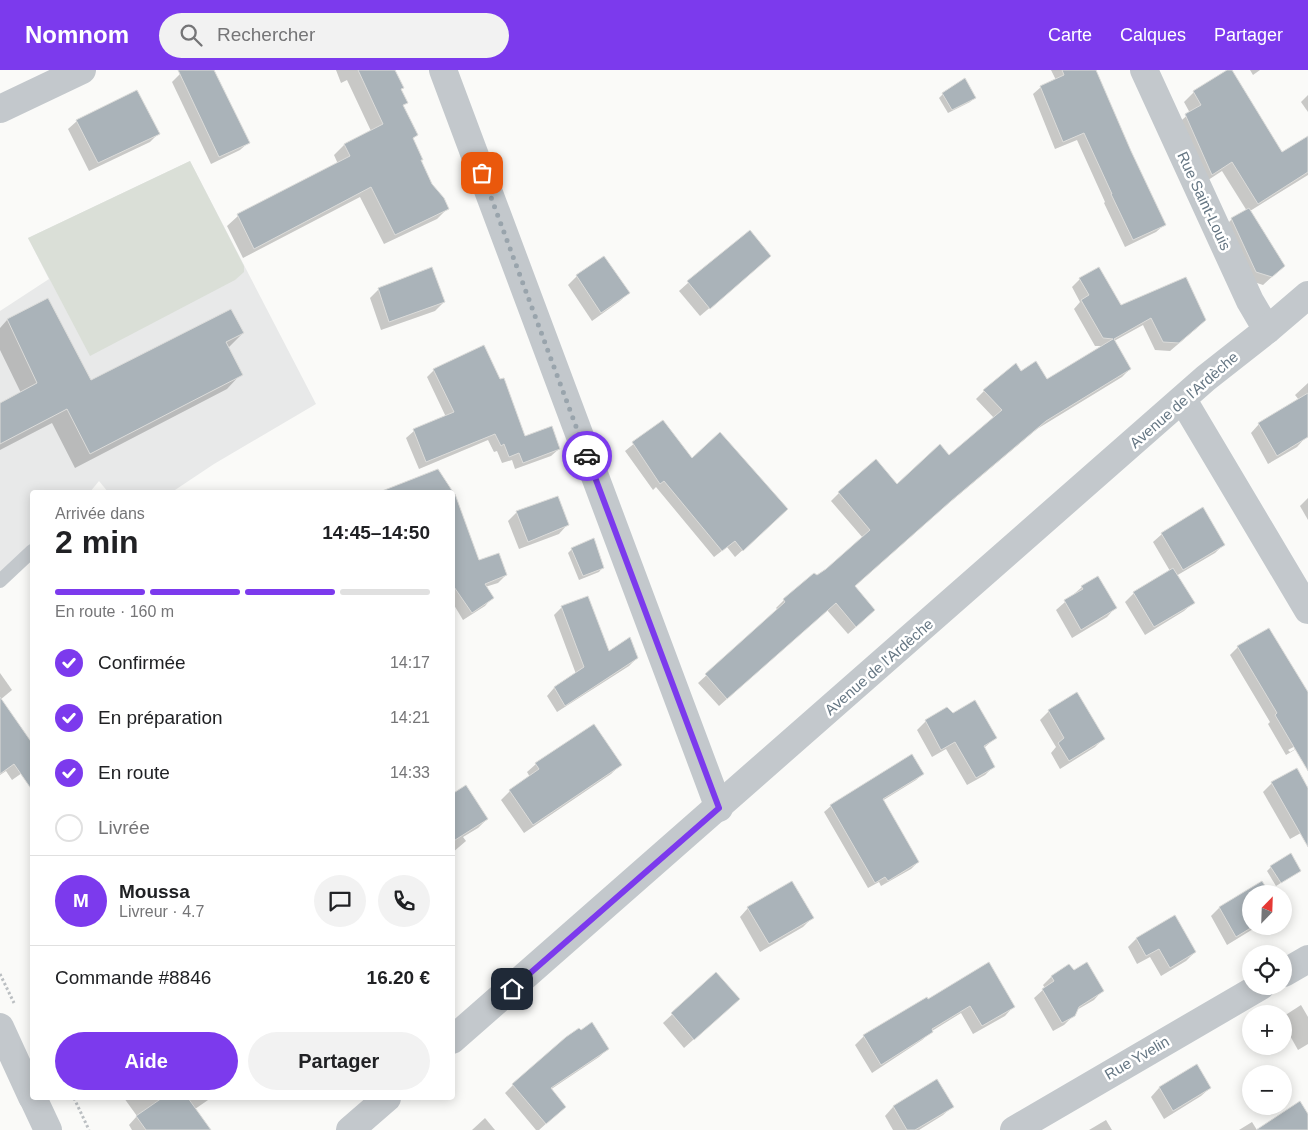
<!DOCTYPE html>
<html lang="fr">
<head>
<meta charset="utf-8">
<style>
	body { margin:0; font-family:Arial,sans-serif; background:#f2f2f2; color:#202124; height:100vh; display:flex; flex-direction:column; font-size:19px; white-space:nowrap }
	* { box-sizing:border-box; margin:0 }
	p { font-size:16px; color:#757577 }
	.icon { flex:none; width:28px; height:28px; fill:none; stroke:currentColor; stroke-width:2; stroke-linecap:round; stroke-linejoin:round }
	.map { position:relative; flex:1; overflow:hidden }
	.details { position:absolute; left:30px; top:420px; width:425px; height:610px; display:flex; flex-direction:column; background:#fff; border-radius:5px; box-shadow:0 2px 12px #0003 }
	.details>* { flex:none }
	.needle { width:32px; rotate:23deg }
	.buttons { position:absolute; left:1242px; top:815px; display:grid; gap:10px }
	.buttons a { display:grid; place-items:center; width:50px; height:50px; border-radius:50%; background:#fff; box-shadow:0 2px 12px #0003; font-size:25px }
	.pin { position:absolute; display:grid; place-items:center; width:42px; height:42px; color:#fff; margin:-21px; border-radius:10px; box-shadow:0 2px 8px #0006 }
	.courier { position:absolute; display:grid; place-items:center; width:50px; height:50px; margin:-25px; border:4px solid #7c3aed; border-radius:50%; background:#fff; color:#222; box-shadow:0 1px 6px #0007 }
	.headline em { font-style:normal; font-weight:800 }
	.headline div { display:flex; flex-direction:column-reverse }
	.headline { display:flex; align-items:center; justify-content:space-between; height:85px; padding:0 25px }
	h1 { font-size:32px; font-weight:800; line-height:38px }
	.bar { display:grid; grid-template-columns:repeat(4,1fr); gap:8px 5px; align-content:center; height:60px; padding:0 25px }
	.bar i { height:6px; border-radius:4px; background:#e0e0e0 }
	.bar .active { background:#7c3aed }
	.bar p { grid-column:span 4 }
	.line { display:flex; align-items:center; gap:12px; padding:0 25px; border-top:1px solid #e0e0e0 }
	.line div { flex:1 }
	.round { display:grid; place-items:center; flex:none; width:52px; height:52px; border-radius:26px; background:#f2f2f2 }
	ol { padding:0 25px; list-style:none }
	li { display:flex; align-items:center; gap:15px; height:55px }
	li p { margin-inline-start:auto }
	li .icon { padding:5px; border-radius:50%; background:#7c3aed; color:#fff; stroke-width:4 }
	li:last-child { color:#757577 }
	li i { width:28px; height:28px; border:2px solid #e0e0e0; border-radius:50% }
	.button { display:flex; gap:10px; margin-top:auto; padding:10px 25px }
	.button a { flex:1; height:58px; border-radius:30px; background:#7c3aed; color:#fff; font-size:20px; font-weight:800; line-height:58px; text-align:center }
	.button a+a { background:#f2f2f2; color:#202124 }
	header { display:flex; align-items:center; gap:30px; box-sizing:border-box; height:70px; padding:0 25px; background:#7c3aed; color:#fff }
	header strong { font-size:24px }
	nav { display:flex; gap:28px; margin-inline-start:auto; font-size:18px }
	.search { width:350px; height:45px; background:#f2f2f2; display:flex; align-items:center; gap:12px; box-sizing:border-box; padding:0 18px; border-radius:28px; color:#757577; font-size:19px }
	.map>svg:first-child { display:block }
</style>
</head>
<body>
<header>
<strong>Nomnom</strong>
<div class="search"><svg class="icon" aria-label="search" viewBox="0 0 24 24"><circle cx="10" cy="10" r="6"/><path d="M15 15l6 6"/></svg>Rechercher</div>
<nav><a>Carte</a><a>Calques</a><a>Partager</a></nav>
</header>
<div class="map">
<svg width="1308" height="1060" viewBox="0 0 1308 1060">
	<rect width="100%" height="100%" fill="#fafaf8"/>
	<polygon fill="#e8e9e9" points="190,91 316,334 214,394 172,422 108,422 99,411 90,422 32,422 32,481 0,511 0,241 49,209 28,168"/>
	<polygon fill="#dadfd7" points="190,91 244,196 244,202 235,210 90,286 28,168"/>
	<g fill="#0003">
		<polygon points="188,0 212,0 248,73 240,80 211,94 172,12 180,4"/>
		<polygon points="336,0 394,0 402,18 400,20 406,33 402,37 416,65 412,69 420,91 431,115 447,139 437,149 384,174 360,127 243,188 227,156 238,146 338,94 334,85 344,75 371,61 347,10 341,13"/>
		<polygon points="1051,0 1094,0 1164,155 1156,162 1125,177 1104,133 1105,132 1077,70 1055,79 1033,24 1041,17 1056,10"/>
		<polygon points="1230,0 1282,84 1308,67 1308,105 1250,141 1275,204 1263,215 1248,210 1224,157 1232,149 1247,141 1222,101 1202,114 1176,55 1190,43 1184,32 1194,22"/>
		<polygon points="1250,0 1260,0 1253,5"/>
		<polygon points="943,24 974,28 970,32 948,43 939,28"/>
		<polygon points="1308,25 1308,42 1301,32"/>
		<polygon points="77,51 158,64 150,72 89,101 68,59"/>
		<polygon points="761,194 700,246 679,221 708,195"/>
		<polygon points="577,206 628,223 620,231 592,251 568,215"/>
		<polygon points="1080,209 1121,236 1197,258 1170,281 1155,280 1143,255 1114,271 1130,299 1122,307 1037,359 942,439 854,517 866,548 848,564 827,540 719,636 698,613 778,540 776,538 784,530 814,504 817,507 827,500 863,468 831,431 839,423 897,416 949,387 994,348 976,329 984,321 1020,302 1046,310 1103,276 1095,276 1074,239 1080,232 1072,217"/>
		<polygon points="379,219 444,232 435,241 381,260 370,228"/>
		<polygon points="48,230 90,312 243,263 228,278 241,304 227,319 75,398 52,353 0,380 0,334 21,323 0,280 0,258 7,250"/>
		<polygon points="434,300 524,368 559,379 551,386 515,399 512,390 502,393 497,381 494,382 488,370 419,399 406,368 414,361 446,347 427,307"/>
		<polygon points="1308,313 1308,355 1305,368 1297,377 1268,394 1251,363 1259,354 1299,330 1295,325"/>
		<polygon points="662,351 692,390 779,447 735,487 727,477 714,487 656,417 653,420 625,381"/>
		<polygon points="437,401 451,422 412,422 409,417"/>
		<polygon points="452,425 478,491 506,505 498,513 485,517 492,528 485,536 463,550 454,535 452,536"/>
		<polygon points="1308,428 1308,450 1300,436"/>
		<polygon points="517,442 567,455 559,464 519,479 508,451"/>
		<polygon points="1162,464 1224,474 1215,483 1176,506 1193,533 1184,541 1145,565 1125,532 1134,523 1170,501 1153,472"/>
		<polygon points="572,479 603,497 599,502 579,510 568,483"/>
		<polygon points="1082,517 1115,538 1107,547 1072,568 1056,540"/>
		<polygon points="562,537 609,583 637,588 629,596 557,642 547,626 554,618 576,604 554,545"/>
		<polygon points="1238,577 1308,625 1308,669 1288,680 1290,682 1308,672 1286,685 1268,654 1270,652 1230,585"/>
		<polygon points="0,603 12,620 0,630"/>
		<polygon points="1049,641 1103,669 1095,677 1060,699 1051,683 1056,677 1040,650"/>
		<polygon points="952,645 995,668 984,678 994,696 985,705 967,715 946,679 932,687 917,660 926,651"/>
		<polygon points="20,658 32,675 32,696 12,710 6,701 0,705 0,672"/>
		<polygon points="536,694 620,695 611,704 524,763 501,730 510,721 530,707 527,702"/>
		<polygon points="1296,699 1308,721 1308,759 1290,769 1263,722 1272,713"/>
		<polygon points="922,704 916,710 882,731 918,792 911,799 881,816 879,812 868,818 824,742 831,736"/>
		<polygon points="452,725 487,749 478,758 463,767 466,771 452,783"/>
		<polygon points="1271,797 1300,801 1276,816 1267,801"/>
		<polygon points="1262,813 1251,824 1251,856 1258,856 1227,875 1211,846 1219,838"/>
		<polygon points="748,838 812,848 803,857 760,882 740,847"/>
		<polygon points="1136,869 1195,882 1186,891 1161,906 1150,887 1137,894 1128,877"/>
		<polygon points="1073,901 1102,921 1094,930 1075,941 1073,946 1064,955 1053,961 1034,928 1045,918 1043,915 1052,906"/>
		<polygon points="716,903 729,938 684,978 663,953"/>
		<polygon points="928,931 1013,937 1005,946 973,964 961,943 932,961 922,970 872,1003 855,975 864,966"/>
		<polygon points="1301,935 1308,947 1308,974 1298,980 1284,955 1284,946"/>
		<polygon points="608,979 599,987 550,1020 565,1037 539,1060 536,1060 505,1023 513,1015"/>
		<polygon points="1196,996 1210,1018 1201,1026 1164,1049 1151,1027 1159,1018"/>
		<polygon points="936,1011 952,1037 943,1045 919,1060 893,1060 885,1046 893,1037"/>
		<polygon points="124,1028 211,1028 195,1039 209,1060 132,1060 129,1055 137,1046"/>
		<polygon points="485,1048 495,1060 472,1060"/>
		<polygon points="1106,1050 1112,1060 1089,1060"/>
		<polygon points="1252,1052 1257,1060 1239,1060"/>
	</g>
	<g fill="#aab3b9" stroke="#dcdcda">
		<polygon points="178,0 214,0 250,73 219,87"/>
		<polygon points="358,0 395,0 404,18 401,19 408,33 403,35 418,65 413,68 423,90 421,90 432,114 444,128 449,139 395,165 371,117 254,179 237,144 350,86 344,74 383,54"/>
		<polygon points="1062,0 1096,0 1131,81 1166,155 1133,170 1111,124 1112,124 1084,63 1063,72 1040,16 1064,5"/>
		<polygon points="1227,0 1232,0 1282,82 1308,66 1308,102 1258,134 1232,92 1212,105 1185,44 1201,35 1193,21"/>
		<polygon points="965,8 976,28 952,40 942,23"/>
		<polygon points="137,20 160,64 98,93 76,50"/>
		<polygon points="1249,138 1285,196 1272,207 1256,202 1231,148"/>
		<polygon points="750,160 771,186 710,239 687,211"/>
		<polygon points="604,186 630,223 601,243 576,205"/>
		<polygon points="432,197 445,232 389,252 378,218"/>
		<polygon points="1099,197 1121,235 1186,207 1206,250 1179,273 1163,272 1151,248 1114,269 1131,299 1046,351 951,431 855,516 875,540 856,557 836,533 727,629 705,604 785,532 783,529 814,503 817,505 826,499 870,460 838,422 876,389 897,414 940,374 949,385 1002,340 983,320 1016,293 1021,301 1036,291 1047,309 1113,269 1103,268 1081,230 1089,225 1079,208"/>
		<polygon points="48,228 91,310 231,239 244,263 226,272 243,305 90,384 67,339 0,374 0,333 37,313 7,249"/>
		<polygon points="484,275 500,309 504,308 525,366 552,356 560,379 523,393 519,383 509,387 504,374 501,376 495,364 426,392 413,359 454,342 433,299"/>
		<polygon points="1308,323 1308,367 1277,386 1258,353"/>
		<polygon points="663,350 692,388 720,362 788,439 743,481 735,471 722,481 664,411 660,414 632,372"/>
		<polygon points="438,399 453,422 382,422 382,421"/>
		<polygon points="455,424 479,490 499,483 507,505 485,514 494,528 472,543 452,514 452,425"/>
		<polygon points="558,426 569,455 528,472 516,441"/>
		<polygon points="1203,437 1225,475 1183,500 1161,463"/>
		<polygon points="594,468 604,498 583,506 571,478"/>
		<polygon points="1173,498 1195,533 1154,557 1133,522"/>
		<polygon points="1098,506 1117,538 1081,560 1064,530 1083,519 1081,516"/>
		<polygon points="588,526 609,581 630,567 638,588 565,636 554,617 584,597 561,536"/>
		<polygon points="1269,558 1308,622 1308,701 1275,645 1277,643 1237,576"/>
		<polygon points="1077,622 1105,669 1069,691 1058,673 1064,668 1048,640"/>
		<polygon points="0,627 32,673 32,720 14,694 0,704"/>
		<polygon points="975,630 997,668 984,676 995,697 976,708 955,672 941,680 925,650 947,637 953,643"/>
		<polygon points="594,654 622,695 533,755 509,720 539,699 535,693"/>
		<polygon points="912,684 924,704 883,729 919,792 888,811 885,807 875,813 830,735"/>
		<polygon points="1297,698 1308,718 1308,777 1271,712"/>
		<polygon points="466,715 488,749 452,772 452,724"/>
		<polygon points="1291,783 1301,801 1281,813 1270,796"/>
		<polygon points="792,811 814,848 769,874 747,837"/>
		<polygon points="1262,811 1270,824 1251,824 1251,856 1254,856 1236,867 1219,837"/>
		<polygon points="1175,845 1196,882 1170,898 1159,879 1146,886 1136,868"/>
		<polygon points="989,892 1015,937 982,956 970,936 932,959 933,962 881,995 863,965 927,927 928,929"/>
		<polygon points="1087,892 1104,921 1079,937 1075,946 1062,953 1042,919 1054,911 1051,906 1069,894 1074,900"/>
		<polygon points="716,902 740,929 694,970 671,943"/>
		<polygon points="592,952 609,979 551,1018 566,1037 546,1054 512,1014 566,967 579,958 581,960"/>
		<polygon points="1197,994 1211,1018 1173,1041 1159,1017"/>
		<polygon points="937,1009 954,1037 915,1060 907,1060 893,1036"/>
		<polygon points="162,1028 188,1028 211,1060 146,1060 136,1046"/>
		<polygon points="1300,1031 1308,1044 1308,1060 1256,1060"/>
	</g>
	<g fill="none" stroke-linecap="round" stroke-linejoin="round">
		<g stroke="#bbbfc2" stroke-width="3" stroke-dasharray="2.5 2.5" stroke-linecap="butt">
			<polyline points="0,904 14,933"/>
			<polyline points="74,1028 89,1060"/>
		</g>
		<polyline stroke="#c3c8cc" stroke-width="14" points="0,511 32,481"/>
		<g stroke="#c3c8cc" stroke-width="28">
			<polyline points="443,0 719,738"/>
			<polyline points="1144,0 1250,231 1267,260"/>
			<polyline points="0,39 82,0"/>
			<polyline points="1183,330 1308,540"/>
			<polyline points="1284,903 1308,889"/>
			<polyline points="1014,1060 1261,916"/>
		</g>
		<g stroke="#c3c8cc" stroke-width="28">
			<polyline points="0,957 32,1027"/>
			<polyline points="452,970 1206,308 1267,260 1308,225"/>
			<polyline points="33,1028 48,1060"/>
			<polyline points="350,1060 387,1028"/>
		</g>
	</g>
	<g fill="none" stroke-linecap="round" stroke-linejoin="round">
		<polyline stroke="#99a4ac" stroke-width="5" stroke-dasharray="0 9" points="482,103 587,386"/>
		<polyline stroke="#7c3aed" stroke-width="6" points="512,919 719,738 587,386"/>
	</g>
	<g text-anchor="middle" stroke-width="5" stroke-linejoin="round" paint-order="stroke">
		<g font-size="15" fill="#657683" stroke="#fff">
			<text transform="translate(1204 131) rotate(65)" y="5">Rue Saint-Louis</text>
			<text transform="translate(1184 330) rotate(-41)" y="5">Avenue de l'Ardèche</text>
			<text transform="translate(879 597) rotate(-41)" y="5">Avenue de l'Ardèche</text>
			<text transform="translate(1137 988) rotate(-30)" y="5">Rue Yvelin</text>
		</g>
	</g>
</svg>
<div class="buttons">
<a><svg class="needle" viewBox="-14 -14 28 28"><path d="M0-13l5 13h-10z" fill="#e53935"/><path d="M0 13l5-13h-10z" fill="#757577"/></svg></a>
<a><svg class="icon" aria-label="locate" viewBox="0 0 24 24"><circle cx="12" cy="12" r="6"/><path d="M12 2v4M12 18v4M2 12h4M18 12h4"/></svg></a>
<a>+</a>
<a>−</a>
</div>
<div class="pin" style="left:482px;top:103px;background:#ea580c"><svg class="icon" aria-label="bag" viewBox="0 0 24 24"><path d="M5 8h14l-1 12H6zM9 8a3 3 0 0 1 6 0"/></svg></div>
<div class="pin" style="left:512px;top:919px;background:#1f2937"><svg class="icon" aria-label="home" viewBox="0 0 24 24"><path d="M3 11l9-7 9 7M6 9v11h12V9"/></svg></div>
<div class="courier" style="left:587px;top:386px"><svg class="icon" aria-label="car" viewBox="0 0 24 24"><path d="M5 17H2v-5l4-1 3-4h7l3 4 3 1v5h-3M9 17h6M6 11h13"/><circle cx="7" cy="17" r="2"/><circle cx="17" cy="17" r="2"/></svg></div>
<section class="details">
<div class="headline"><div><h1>2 min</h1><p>Arrivée dans</p></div><em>14:45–14:50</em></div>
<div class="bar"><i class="active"></i><i class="active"></i><i class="active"></i><i></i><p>En route · 160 m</p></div>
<ol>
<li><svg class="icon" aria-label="check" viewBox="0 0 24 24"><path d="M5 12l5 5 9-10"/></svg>Confirmée<p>14:17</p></li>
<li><svg class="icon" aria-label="check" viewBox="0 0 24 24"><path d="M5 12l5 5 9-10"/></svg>En préparation<p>14:21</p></li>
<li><svg class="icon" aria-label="check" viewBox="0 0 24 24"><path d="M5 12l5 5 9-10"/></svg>En route<p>14:33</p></li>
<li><i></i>Livrée</li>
</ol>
<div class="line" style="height:90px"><b class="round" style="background:#7c3aed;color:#fff">M</b><div><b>Moussa</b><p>Livreur · 4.7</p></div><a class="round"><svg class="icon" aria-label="chat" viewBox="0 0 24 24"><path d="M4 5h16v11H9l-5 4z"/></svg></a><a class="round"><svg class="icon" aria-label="phone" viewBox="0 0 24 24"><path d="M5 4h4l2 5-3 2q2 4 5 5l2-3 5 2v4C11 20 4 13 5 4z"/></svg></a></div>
<div class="line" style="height:65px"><div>Commande #8846</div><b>16.20 €</b></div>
<div class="button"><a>Aide</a><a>Partager</a></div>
</section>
</div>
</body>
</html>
